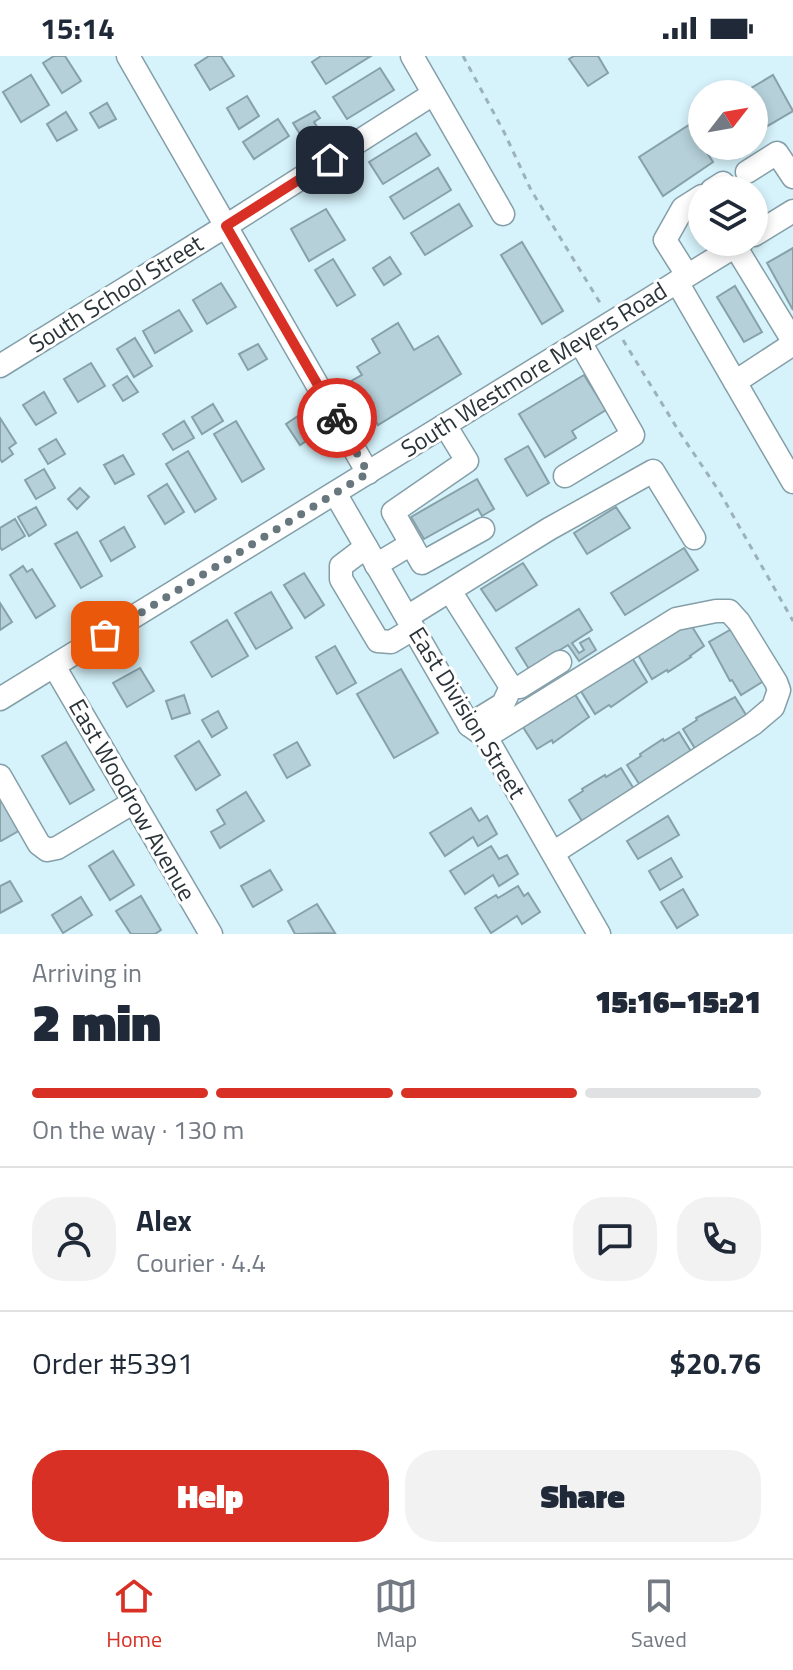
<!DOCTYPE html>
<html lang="en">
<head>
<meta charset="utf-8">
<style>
	body { margin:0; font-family:"Titillium Web",sans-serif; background:#f2f2f3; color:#1f2937; height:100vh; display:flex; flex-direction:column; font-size:30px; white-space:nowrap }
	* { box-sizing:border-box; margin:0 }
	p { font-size:26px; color:#747a83 }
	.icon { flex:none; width:44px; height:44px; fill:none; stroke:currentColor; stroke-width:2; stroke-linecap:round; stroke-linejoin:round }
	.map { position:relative; height:878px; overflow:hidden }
	.side { display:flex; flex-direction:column; background:#fff; flex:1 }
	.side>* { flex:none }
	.needle { width:52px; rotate:59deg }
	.fabs { position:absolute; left:688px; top:24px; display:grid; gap:16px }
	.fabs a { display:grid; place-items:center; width:80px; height:80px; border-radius:50%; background:#fff; box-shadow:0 4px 12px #0003; font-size:40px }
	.pin { position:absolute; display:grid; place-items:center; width:68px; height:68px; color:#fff; margin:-34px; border-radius:16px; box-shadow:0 4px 12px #0006 }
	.courier { position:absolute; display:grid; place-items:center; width:80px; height:80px; margin:-40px; border:6px solid #d93025; border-radius:50%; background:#fff; color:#222; box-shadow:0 2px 10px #0007 }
	.overview em { font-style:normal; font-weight:800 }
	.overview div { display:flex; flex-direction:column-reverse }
	.overview { display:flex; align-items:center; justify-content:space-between; height:136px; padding:0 32px }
	h1 { font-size:52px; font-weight:800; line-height:60px }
	.bar { display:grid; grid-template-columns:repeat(4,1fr); gap:12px 8px; align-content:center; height:96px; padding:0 32px }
	.bar i { height:10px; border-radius:6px; background:#e0e1e3 }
	.bar .on { background:#d93025 }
	.bar p { grid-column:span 4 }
	.line { display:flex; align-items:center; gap:20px; padding:0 32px; border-top:2px solid #e0e1e3 }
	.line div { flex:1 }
	.round { display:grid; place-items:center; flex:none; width:84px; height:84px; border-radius:32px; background:#f2f2f3 }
	.button { display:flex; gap:16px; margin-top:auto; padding:16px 32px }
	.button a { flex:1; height:92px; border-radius:32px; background:#d93025; color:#fff; font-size:32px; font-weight:800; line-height:92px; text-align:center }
	.button a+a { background:#f2f2f3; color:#1f2937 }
	.status { display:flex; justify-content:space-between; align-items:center; height:56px; padding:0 40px; background:#fff; direction:ltr }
	.status svg { height:22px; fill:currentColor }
	.dock { display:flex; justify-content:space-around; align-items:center; height:112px; border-top:2px solid #e0e1e3; background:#fff; font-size:22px; color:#747a83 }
	.dock a { display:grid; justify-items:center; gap:4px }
	.dock .on { color:#d93025 }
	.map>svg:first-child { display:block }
</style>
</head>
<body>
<div class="status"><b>15:14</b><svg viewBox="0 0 49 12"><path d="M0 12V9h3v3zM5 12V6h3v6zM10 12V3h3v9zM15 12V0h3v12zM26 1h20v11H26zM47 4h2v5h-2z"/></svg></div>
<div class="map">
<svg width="793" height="878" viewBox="0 0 793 878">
	<rect width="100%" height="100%" fill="#d6f2fb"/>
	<g fill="#b5d0d9" stroke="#87a1a9" stroke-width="2">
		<polygon points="54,0 65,0 81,25 62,37 43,7"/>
		<polygon points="209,0 221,0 234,20 210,34 195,9"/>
		<polygon points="321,0 371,0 326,28 312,6"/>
		<polygon points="574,0 598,0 608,17 588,30 569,3"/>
		<polygon points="380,12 394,34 347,63 333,41"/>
		<polygon points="31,19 49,49 21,66 3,36"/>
		<polygon points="773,19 793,55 759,75 761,78 754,83 754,38 741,38"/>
		<polygon points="247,40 259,60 239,73 227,52"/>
		<polygon points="107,47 116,63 99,72 90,57"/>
		<polygon points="315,55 320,62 314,66 319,74 303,83 293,67"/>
		<polygon points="66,56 77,74 57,85 47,68"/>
		<polygon points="278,63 289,80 254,103 243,86"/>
		<polygon points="689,69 713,106 663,140 639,101"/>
		<polygon points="416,77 430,99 383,128 369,106"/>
		<polygon points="438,112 451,134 404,163 390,141"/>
		<polygon points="459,148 472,170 425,199 411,177"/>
		<polygon points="326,153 345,184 309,205 291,173"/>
		<polygon points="522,186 563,255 542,268 501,199"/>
		<polygon points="793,192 793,254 767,207"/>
		<polygon points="390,201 401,218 384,229 373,212"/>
		<polygon points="333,203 355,239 337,250 315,214"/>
		<polygon points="221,227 236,251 207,268 193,244"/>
		<polygon points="735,230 762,276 744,286 717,241"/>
		<polygon points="179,254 192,275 155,297 143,275"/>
		<polygon points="398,267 414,294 438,280 461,318 378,369 351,325 362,319 357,311 380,297 372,283"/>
		<polygon points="135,282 152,310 134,321 117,293"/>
		<polygon points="258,288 267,303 248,314 239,298"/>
		<polygon points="91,307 105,330 78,346 64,323"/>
		<polygon points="584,319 606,354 572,375 576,382 545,401 519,358"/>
		<polygon points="127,320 138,336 123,345 113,329"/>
		<polygon points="44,336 56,357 36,369 23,349"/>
		<polygon points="213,348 223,365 202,378 192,361"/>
		<polygon points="304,356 317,378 300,389 286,368"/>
		<polygon points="0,362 16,387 9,392 13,398 2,406 0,403"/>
		<polygon points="184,365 194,382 173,394 163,378"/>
		<polygon points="236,365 264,413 242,426 214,378"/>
		<polygon points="56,383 65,398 48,408 39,393"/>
		<polygon points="528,390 549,427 527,440 505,403"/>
		<polygon points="188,395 216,443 195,456 166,408"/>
		<polygon points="123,399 134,418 115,428 104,409"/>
		<polygon points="44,413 55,432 36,443 25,424"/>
		<polygon points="477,423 494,453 482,460 478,453 424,483 411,461"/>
		<polygon points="167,428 184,456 165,468 148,440"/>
		<polygon points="80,432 89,441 77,453 68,443"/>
		<polygon points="36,451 46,469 29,480 18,461"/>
		<polygon points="616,451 630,472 587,498 574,477"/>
		<polygon points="15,463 25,480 2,494 0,491 0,472"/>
		<polygon points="124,471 135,491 111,505 100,485"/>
		<polygon points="77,476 102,520 81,532 55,488"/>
		<polygon points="684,492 698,514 625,559 611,537"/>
		<polygon points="523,507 537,529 496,555 481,533"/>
		<polygon points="23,510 27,516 32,513 55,550 36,562 10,519"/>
		<polygon points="304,517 324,549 305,562 284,529"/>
		<polygon points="271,536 292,572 256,593 235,557"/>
		<polygon points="0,547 12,566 0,574"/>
		<polygon points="579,553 592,574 572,587 579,597 584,594 580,587 589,582 596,594 579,605 568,589 529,613 516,592"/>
		<polygon points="227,564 248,600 212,621 191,586"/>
		<polygon points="688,564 704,590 690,600 691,601 668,616 667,614 652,623 637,597"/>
		<polygon points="735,571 767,623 741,639 732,624 730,625 709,586"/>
		<polygon points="335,590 356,627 337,638 316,601"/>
		<polygon points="631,600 647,626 611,651 609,649 595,658 579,632"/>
		<polygon points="140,612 154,635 127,651 113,627"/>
		<polygon points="401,613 438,677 394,702 357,638"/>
		<polygon points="573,635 589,661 553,687 552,684 537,693 521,668"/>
		<polygon points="184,639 190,657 172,663 166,645"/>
		<polygon points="735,641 751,667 699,699 683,673 697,664 696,662"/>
		<polygon points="218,655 227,672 212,681 202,664"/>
		<polygon points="679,676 695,702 643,734 627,709 641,700 640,698 663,683 664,685"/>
		<polygon points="199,685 220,719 196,734 175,700"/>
		<polygon points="66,686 94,734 70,748 42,700"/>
		<polygon points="297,686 310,709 287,722 274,699"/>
		<polygon points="621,712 637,738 585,770 569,744 583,735 582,733 605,719 606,721"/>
		<polygon points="0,735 22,773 1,785 0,784"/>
		<polygon points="246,736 264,765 220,792 211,776 225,768 217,754"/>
		<polygon points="471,752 479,765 487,760 497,778 478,790 473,781 445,800 430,777"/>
		<polygon points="668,760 679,779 638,803 627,785"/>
		<polygon points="491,790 499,803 507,799 518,818 499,830 493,819 465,838 450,815"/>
		<polygon points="113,795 134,829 110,844 89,810"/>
		<polygon points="671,802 682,821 660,834 649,815"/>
		<polygon points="270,814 282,834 253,851 241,830"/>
		<polygon points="10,825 22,845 0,857 0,830"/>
		<polygon points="518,830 524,840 528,837 540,856 522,868 517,860 491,877 475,852 496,839 498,842"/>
		<polygon points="683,833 698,859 677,872 661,846"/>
		<polygon points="141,840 161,874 155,878 131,878 116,855"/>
		<polygon points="81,841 92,859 63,877 52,859"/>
		<polygon points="317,848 335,877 295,878 288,865"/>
	</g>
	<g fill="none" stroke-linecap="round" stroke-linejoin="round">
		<defs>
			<g id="minor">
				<polyline points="128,0 368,417"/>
				<polyline points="412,0 503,158"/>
				<polyline points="747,116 777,97 793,121"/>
				<polyline points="712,134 723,127 728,134"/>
				<polyline points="754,179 793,155"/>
				<polyline points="735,190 793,285"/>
				<polyline points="687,219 665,184 683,152 702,140"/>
				<polyline points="677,226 793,426"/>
				<polyline points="0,310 226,170 433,38"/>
				<polyline points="735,326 793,288"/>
				<polyline points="445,369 467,405 393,456 422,507 483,473"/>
				<polyline points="565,420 633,379 580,286"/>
				<polyline points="335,437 469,669 486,681 599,878"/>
				<polyline points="366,491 341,510 341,523 378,585 391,586 413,573"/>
				<polyline points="376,509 411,488"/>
				<polyline points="450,535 511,631 503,648 469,669"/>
				<polyline points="407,561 549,473 653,415 694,482"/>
				<polyline points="54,610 211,878"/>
				<polyline points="511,631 520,631 560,606"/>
				<polyline points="0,643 742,186"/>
				<polyline points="486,681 676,563 716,555 729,555 739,566 776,626 779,634 773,651 753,668 553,797"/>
				<polyline points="0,720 39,788 47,794 57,792 134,746"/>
			</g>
		</defs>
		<use href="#minor" stroke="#859fa8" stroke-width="25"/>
		<g stroke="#9cb2b9" stroke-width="3" stroke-dasharray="6 6" stroke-linecap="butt">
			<polyline points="463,0 504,76 531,134 602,250"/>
			<polyline points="623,284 680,377 719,435 793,565"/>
		</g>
		<use href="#minor" stroke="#fff" stroke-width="22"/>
	</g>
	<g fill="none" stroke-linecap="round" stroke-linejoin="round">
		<polyline stroke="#67777d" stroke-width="8" stroke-dasharray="0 14.4" points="105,579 368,417 337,362"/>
		<polyline stroke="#d93025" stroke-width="10" points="330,104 226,170 337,362"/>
	</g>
	<g text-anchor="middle" stroke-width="6" stroke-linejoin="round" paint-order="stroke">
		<g font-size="24" fill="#2b3539" stroke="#fff">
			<text transform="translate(116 238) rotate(-32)" y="8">South School Street</text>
			<text transform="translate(534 314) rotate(-32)" y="8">South Westmore Meyers Road</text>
			<text transform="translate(467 657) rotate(58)" y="8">East Division Street</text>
			<text transform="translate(132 744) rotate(60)" y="8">East Woodrow Avenue</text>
		</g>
	</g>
</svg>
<div class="fabs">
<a><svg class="needle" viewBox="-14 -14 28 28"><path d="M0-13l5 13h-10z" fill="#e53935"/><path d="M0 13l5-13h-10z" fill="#747a83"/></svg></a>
<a><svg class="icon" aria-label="layers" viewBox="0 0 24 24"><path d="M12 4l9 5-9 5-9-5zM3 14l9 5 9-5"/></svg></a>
</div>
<div class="pin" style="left:105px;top:579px;background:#ea580c"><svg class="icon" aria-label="bag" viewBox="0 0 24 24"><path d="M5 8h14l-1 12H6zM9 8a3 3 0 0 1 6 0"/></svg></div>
<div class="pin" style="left:330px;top:104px;background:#1f2937"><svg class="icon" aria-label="home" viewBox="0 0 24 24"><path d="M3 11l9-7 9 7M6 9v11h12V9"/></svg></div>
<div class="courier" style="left:337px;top:362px"><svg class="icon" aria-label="bike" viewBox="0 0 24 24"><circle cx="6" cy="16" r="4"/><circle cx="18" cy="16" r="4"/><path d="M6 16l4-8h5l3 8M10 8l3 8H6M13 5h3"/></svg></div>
</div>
<section class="side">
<div class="overview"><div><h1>2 min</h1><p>Arriving in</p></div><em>15:16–15:21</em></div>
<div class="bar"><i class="on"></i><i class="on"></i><i class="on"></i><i></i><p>On the way · 130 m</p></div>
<div class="line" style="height:144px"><a class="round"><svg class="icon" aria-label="person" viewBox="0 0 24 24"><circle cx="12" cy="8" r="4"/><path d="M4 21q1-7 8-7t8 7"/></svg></a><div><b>Alex</b><p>Courier · 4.4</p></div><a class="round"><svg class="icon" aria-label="chat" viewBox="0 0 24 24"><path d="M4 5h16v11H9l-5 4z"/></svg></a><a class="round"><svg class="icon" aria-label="phone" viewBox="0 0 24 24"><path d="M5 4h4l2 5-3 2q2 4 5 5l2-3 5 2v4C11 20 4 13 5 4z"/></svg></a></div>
<div class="line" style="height:104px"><div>Order #5391</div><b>$20.76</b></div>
<div class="button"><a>Help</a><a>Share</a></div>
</section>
<nav class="dock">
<a class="on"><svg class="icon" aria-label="home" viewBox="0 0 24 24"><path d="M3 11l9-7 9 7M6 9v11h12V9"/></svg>Home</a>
<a><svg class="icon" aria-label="map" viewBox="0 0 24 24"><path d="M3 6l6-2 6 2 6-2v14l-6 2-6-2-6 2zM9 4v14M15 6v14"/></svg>Map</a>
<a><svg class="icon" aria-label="saved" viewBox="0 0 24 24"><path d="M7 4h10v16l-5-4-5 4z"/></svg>Saved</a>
</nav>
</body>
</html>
